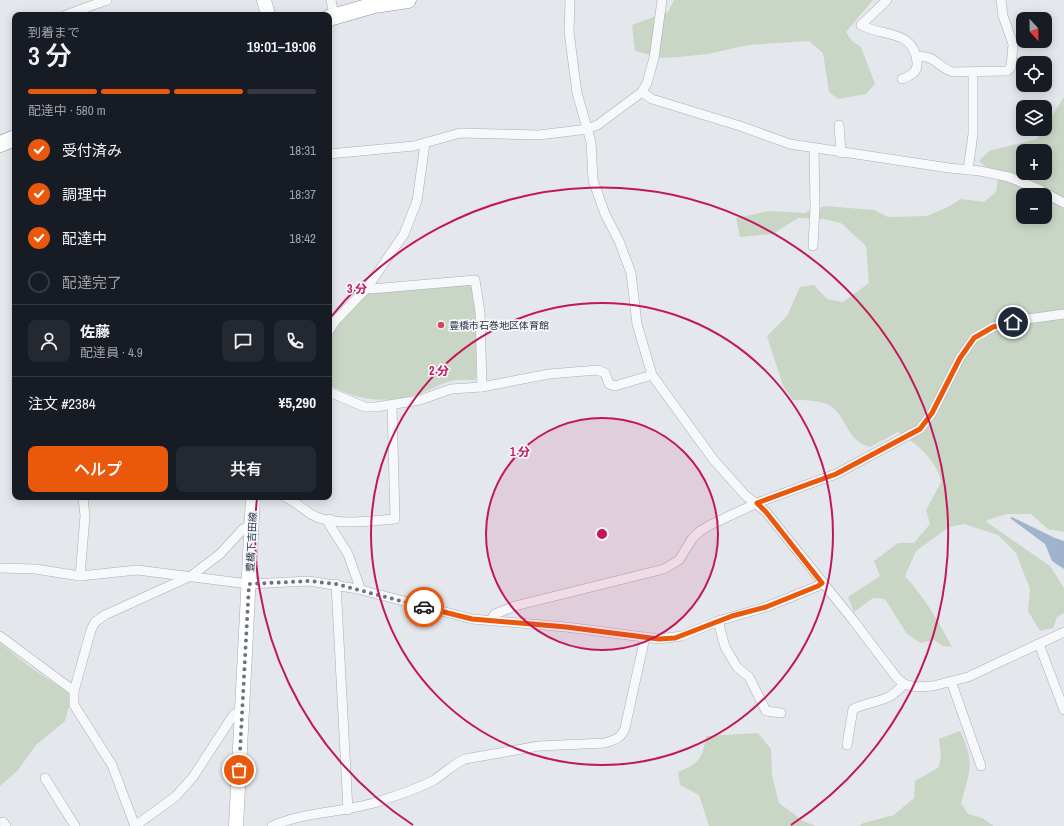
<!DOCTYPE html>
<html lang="ja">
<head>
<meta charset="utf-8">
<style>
	body { margin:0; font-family:"Archivo Narrow","Noto Sans JP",sans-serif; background:#242831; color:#f1f3f6; height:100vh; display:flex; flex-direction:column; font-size:15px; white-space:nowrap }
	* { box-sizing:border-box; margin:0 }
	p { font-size:13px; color:#9ea1a6 }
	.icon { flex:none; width:22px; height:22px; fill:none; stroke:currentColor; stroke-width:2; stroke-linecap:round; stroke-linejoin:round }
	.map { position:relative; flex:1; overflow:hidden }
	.drawer { position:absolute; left:12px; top:12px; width:320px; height:488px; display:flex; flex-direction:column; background:#171b24; border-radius:8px; box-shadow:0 2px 10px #0003 }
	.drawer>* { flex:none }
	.needle { width:26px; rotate:158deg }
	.fabs { position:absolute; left:1016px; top:12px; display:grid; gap:8px }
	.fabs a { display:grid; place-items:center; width:36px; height:36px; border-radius:8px; background:#171b24; box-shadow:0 2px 10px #0003; font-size:20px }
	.pin { position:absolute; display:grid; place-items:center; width:34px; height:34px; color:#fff; margin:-17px; border:2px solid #fff; border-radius:50%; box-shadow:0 1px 4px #0007 }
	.courier { position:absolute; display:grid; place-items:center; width:40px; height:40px; margin:-20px; border:3px solid #ea580c; border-radius:50%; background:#fff; color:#222; box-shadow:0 1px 5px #0007 }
	.summary em { font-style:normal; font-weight:600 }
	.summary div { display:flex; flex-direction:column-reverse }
	.summary { display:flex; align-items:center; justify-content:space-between; height:68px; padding:0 16px }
	h1 { font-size:26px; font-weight:600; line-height:30px }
	.bar { display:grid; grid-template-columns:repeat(4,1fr); gap:6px 4px; align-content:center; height:48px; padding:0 16px }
	.bar i { height:5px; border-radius:3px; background:#363941 }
	.bar .selected { background:#ea580c }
	.bar p { grid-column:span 4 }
	.line { display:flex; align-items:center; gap:10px; padding:0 16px; border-top:1px solid #363941 }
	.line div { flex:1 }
	.round { display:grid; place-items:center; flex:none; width:42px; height:42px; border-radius:8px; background:#242831 }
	ol { padding:0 16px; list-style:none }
	li { display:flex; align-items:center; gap:12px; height:44px }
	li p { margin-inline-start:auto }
	li .icon { padding:4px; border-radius:50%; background:#ea580c; color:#fff; stroke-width:4 }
	li:last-child { color:#9ea1a6 }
	li i { width:22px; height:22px; border:2px solid #363941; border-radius:50% }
	.button { display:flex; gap:8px; margin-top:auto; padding:8px 16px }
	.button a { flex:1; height:46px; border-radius:8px; background:#ea580c; color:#fff; font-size:16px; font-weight:600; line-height:46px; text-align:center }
	.button a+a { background:#242831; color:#f1f3f6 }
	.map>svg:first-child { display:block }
</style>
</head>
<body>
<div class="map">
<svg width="1064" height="826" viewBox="0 0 1064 826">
	<rect width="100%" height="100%" fill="#e4e7ec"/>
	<g fill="#c9d6c5" fill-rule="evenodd">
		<polygon points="674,0 873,0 846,32 852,41 861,47 875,84 866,94 838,99 829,92 823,53 809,41 748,45 708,54 678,57 662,58 635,51 632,25 668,12"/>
		<path d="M 1064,97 L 1064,532 L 1048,529 L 1031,514 L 1006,514 L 985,521 L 1050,566 L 1064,588 L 1064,613 L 1057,617 L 1053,628 L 1040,631 L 1028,611 L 1030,589 L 1016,553 L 998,535 L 964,524 L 949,527 L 916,551 L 905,576 C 924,597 939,622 952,647 L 943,646 L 934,640 L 921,643 L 907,634 L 885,599 L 873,598 L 854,612 L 848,597 L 880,576 L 874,561 L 898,543 L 914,543 L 930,524 L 926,510 L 941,482 C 937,460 917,444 898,432 L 870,447 C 847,441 848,420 833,408 C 824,400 804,400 793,400 L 783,386 L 767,336 L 787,316 L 800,287 L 814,285 L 827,299 L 843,302 L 869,283 L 866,246 L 841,223 L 823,219 L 798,218 L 773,234 L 740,237 L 736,218 L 769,211 L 804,213 L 825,206 L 874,210 L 888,217 L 927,216 L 948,207 L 961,199 L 984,202 L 996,192 L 998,177 L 979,161 L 989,151 L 1037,139 ZM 1023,151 L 1045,151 L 1045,173 L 1023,173 ZM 1023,195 L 1045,195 L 1045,217 L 1023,217 Z"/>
		<path d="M 473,284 L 477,312 L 476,380 C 468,380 458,379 451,381 C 440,384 430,390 419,394 C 386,404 359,401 329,385 L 329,336 L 338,320 L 367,291 Z"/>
		<polygon points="0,643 30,667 72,695 65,721 36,745 18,770 0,786"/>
		<path d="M 960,731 C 975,762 970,771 961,803 L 968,814 L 982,818 L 994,826 L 860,826 L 863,823 L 894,815 L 914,798 L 915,781 L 939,767 L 941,755 L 939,739 Z"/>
		<path d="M 758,733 L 771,749 L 772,775 L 779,803 L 803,821 L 816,826 L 709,826 L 699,795 L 680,785 L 678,772 C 698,764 703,759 706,736 Z"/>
	</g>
	<polygon fill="#9fb4cc" points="1012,517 1055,538 1064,541 1064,569 1052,561 1045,544 1010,518"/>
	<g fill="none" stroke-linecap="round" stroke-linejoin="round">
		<defs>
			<g id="street">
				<polyline points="331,0 334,16"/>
				<polyline points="570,0 569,32 577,93 591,142 593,180 605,214 619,241 631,273 637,324 652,375 713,459 745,495 766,512 853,620 897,678 904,684 916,687 933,686 968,677 1064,632"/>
				<path d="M 887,0 L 861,25 C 882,37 914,29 917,62 C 918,73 911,75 902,79"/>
				<polyline points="66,15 107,0"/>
				<path d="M 917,57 C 935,54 938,68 953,72 L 1007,71 L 1011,67 L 1013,44 L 1003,16 L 1001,0"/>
				<polyline points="642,92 652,99 740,126 790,144 949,168 980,171 1009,177 1038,189 1064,203"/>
				<polyline points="839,125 841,153"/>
				<polyline points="329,154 414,146 460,133 539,135 588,129 599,124 642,92 647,83 654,58 662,0"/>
				<polyline points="968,170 973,134 973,72"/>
				<polyline points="813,246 815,207 814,149"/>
				<polyline points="367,288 371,289 475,280 480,312 482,387"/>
				<polyline points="329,331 335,321 367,288 404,234 417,201 425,143"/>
				<polyline points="329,392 365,407 376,407 420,400 451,389 482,387 549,374 598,370 605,373 609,384 615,386 652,375"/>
				<path d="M 285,497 C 298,502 306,514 319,518 C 340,525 373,521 395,519 L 392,405"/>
				<polyline points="330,519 329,524 348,554 359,585 358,589"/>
				<polyline points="0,568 35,569 80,576 137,570 249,584 309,581 358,589 472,619 566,627 659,639 682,636 718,621 766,607 818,586 822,583"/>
				<polyline points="80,576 85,516 83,497"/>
				<polyline points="336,584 348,810"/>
				<polyline points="490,621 495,614 515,606 664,569 679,560 692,539 700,531 710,525 757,503 836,474 920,429 932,413 960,358 974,338 993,327 1013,321 1064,314"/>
				<polyline points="718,621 725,647 737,667 749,677 766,711 781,713"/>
				<polyline points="0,636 74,691"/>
				<polyline points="1039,644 1064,710"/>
				<polyline points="951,681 981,766"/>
				<path d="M 847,745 L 853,709 C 874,699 887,704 904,684"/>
				<polyline points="45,778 75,826"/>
				<polyline points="3,822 6,826"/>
				<polyline points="135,826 112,765 74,705 74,691 91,630 95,622 105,615 191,576 220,554 243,529 251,526"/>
				<polyline points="135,826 175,797 193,777 234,714 242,713"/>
				<path d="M 272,826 C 306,811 345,813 380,801 C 398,795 418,789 434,780 C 445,773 453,764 465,759 L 539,746 L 605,743 C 614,740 622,738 625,728 L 645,637"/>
			</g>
			<g id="primary">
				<polyline points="264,0 268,15"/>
				<polyline points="236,826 253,497"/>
			</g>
			<g id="highway">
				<polyline points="329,18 374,5 408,0"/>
				<polyline points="0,144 15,138"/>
			</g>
		</defs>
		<use href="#street" stroke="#a9aeb7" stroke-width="10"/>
		<use href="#primary" stroke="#a3abb8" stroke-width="15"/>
		<use href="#highway" stroke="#8b94a3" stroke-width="17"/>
		<use href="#street" stroke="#f7f8fa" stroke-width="9"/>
		<use href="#primary" stroke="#fff" stroke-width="14"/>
		<use href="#highway" stroke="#fff" stroke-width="16"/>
	</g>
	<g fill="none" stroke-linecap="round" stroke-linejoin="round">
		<polyline stroke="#6c737f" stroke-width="4" stroke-dasharray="0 7.2" points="239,770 249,584 309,581 336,584 424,607"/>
		<polyline stroke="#ea580c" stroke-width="5" points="424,607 472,619 566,627 659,639 675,638 732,616 766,607 818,586 822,583 766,512 757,503 836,474 920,429 932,413 960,358 974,338 993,327 1013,322"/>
	</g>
	<circle cx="602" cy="534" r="116" fill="#c2185b" fill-opacity=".12"/>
	<g fill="none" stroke="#c2185b" stroke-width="2">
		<circle cx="602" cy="534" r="116"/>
		<circle cx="602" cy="534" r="231"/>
		<path d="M413 825A347 347 0 0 1 257 498M330 318A347 347 0 1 1 791 825"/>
	</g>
	<circle fill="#d1495b" stroke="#f4f6f9" stroke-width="1.5" cx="441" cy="325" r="4"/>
	<g text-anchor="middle" stroke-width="3.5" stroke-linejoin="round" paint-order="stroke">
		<g font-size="10" fill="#2b3445" stroke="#f4f6f9" text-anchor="start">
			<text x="449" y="329">豊橋市石巻地区体育館</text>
		</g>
		<g font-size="10" fill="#2b3445" stroke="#f4f6f9">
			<text transform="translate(251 542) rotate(-87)" y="4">豊橋下吉田線</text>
		</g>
	</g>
	<circle cx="602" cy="534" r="6" fill="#c2185b" stroke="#f4f6f9" stroke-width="2"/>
	<g font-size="12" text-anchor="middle" font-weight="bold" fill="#c2185b" stroke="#f4f6f9" stroke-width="3.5" stroke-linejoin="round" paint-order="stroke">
		<text x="357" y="293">3 分</text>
		<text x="439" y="375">2 分</text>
		<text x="520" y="456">1 分</text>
	</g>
</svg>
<div class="fabs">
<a><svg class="needle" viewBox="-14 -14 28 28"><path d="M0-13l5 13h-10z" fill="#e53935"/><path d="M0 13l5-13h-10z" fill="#9ea1a6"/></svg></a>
<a><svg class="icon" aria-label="locate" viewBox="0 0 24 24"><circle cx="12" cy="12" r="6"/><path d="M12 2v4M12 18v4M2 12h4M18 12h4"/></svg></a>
<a><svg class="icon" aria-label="layers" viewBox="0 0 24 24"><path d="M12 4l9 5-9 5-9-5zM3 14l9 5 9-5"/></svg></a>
<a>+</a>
<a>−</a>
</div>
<div class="pin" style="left:239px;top:770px;background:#ea580c"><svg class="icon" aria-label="bag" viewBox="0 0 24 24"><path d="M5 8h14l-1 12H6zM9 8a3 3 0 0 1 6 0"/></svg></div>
<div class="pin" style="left:1013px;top:322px;background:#1f2937"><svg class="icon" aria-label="home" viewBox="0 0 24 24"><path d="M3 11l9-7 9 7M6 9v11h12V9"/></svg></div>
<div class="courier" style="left:424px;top:607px"><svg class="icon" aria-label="car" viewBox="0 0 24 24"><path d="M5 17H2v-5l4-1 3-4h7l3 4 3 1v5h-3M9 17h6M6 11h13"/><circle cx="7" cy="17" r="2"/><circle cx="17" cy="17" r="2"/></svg></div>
<section class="drawer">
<div class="summary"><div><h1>3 分</h1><p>到着まで</p></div><em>19:01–19:06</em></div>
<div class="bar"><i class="selected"></i><i class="selected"></i><i class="selected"></i><i></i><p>配達中 · 580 m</p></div>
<ol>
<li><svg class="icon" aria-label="check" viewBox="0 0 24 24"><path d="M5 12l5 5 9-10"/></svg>受付済み<p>18:31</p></li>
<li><svg class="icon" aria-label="check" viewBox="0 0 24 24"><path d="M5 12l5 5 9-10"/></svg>調理中<p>18:37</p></li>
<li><svg class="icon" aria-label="check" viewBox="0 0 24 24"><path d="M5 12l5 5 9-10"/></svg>配達中<p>18:42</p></li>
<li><i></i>配達完了</li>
</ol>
<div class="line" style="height:72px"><a class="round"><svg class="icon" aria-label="person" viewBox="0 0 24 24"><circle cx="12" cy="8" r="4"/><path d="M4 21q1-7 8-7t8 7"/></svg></a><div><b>佐藤</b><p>配達員 · 4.9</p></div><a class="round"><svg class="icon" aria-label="chat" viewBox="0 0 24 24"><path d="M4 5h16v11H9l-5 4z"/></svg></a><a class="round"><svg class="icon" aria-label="phone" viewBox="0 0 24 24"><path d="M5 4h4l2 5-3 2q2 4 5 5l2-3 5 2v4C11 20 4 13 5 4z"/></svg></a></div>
<div class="line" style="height:52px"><div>注文 #2384</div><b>¥5,290</b></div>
<div class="button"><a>ヘルプ</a><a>共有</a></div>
</section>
</div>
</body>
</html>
